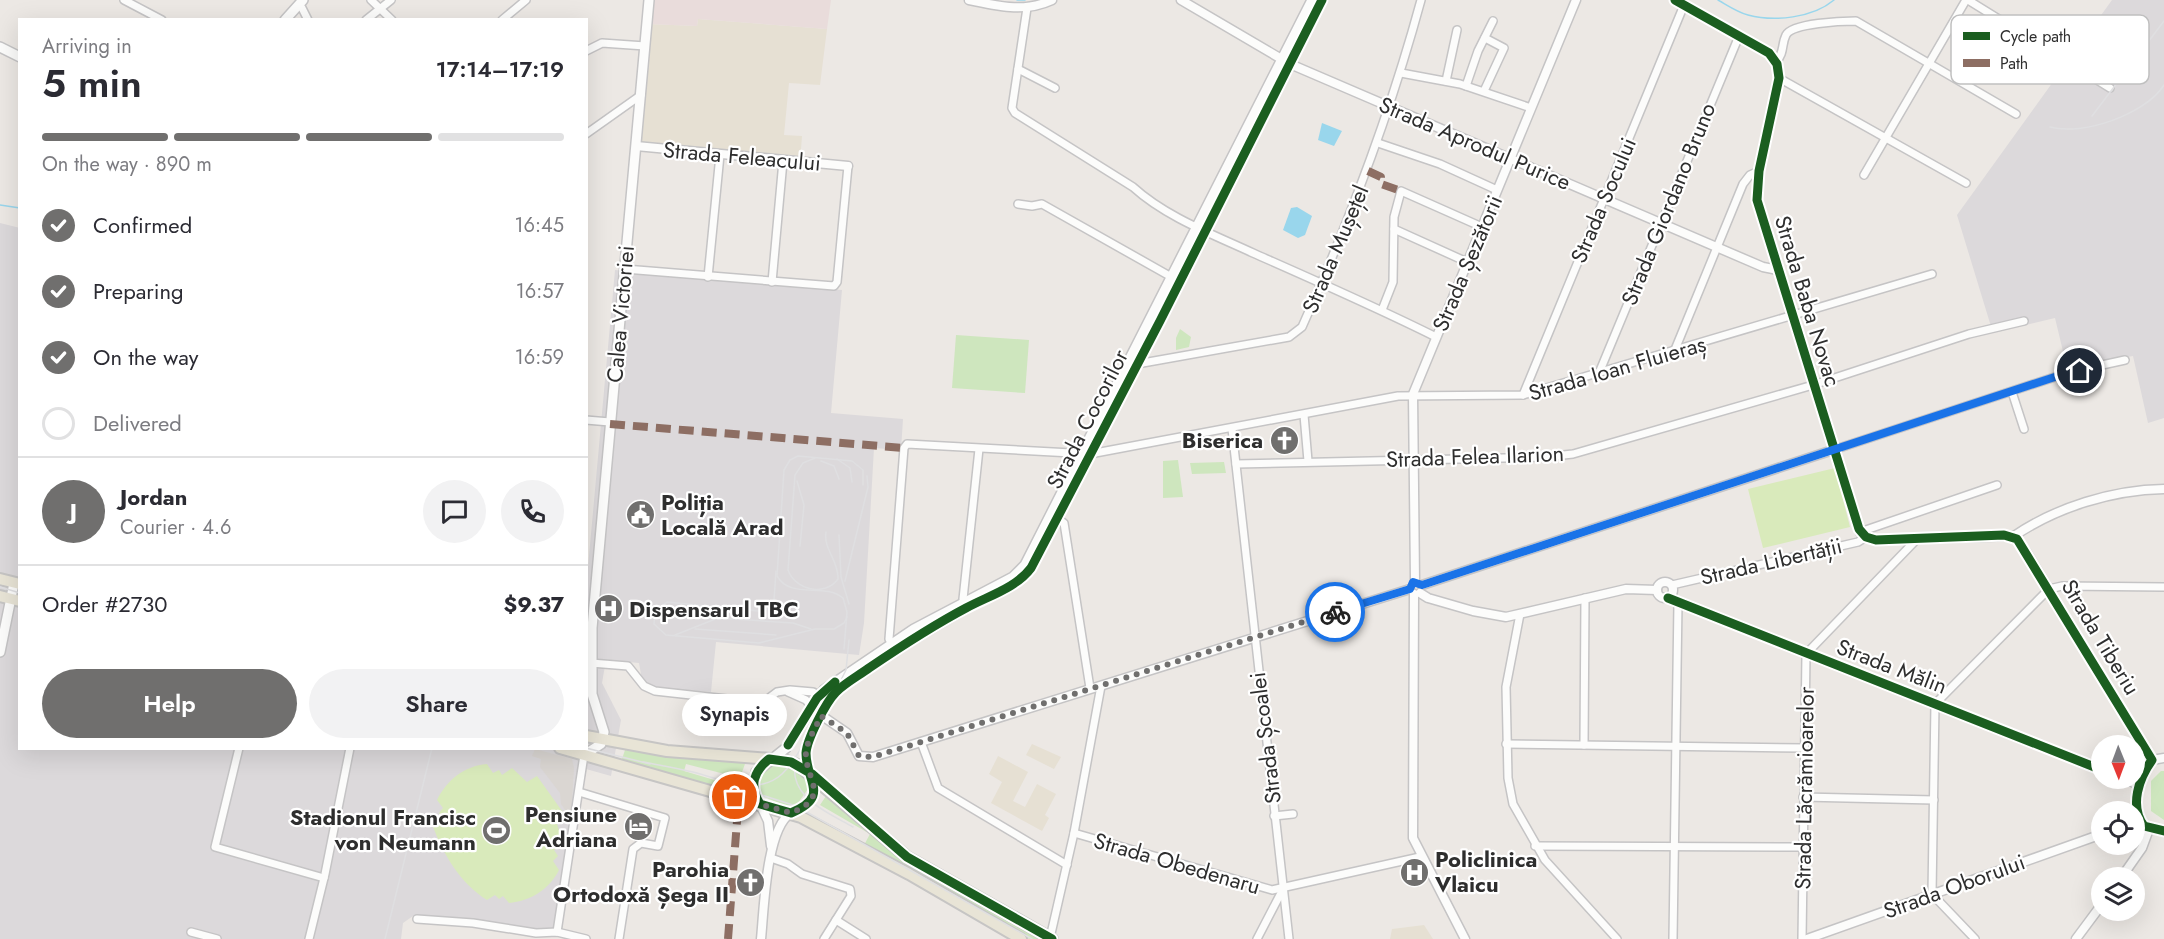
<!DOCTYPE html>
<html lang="en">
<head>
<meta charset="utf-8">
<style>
	body { margin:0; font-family:Jost,sans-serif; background:#f2f2f3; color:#2b2b33; height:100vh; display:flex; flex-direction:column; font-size:22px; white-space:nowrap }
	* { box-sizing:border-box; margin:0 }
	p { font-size:20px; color:#7c7c81 }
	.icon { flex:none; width:33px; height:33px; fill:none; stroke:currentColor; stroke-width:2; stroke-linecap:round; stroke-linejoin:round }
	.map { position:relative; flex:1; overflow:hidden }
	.side { position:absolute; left:18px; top:18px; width:570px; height:732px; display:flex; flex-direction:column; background:#fff; border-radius:0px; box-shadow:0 6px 24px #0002 }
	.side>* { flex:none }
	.needle { width:39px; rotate:179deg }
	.buttons { position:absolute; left:2091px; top:735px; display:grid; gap:12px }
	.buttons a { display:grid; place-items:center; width:54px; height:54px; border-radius:50%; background:#fff; box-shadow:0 6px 24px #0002; font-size:30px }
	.pin { position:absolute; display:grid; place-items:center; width:51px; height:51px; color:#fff; margin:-26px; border:3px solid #fff; border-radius:50%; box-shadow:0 2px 6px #0007 }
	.courier { position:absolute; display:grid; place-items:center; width:60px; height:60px; margin:-30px; border:4px solid #1a73e8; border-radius:50%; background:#fff; color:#222; box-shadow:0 2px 8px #0007 }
	.bubble { position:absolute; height:42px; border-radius:21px; background:#fff; box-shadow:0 6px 24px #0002; font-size:20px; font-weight:600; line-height:42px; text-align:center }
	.headline em { font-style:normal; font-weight:600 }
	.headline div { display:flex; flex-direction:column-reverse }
	.headline { display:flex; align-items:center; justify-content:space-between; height:102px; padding:0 24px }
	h1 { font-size:39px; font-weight:600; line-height:45px }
	.bar { display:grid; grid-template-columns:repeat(4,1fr); gap:9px 6px; align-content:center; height:72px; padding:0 24px }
	.bar i { height:8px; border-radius:4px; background:#e1e1e2 }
	.bar .active { background:#706f6e }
	.bar p { grid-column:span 4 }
	.line { display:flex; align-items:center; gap:15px; padding:0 24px; border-top:2px solid #e1e1e2 }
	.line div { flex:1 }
	.round { display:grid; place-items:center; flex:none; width:63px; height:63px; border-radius:32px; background:#f2f2f3 }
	ol { padding:0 24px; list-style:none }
	li { display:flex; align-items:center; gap:18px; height:66px }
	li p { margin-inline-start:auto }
	li .icon { padding:6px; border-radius:50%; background:#706f6e; color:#fff; stroke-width:4 }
	li:last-child { color:#7c7c81 }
	li i { width:33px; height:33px; border:3px solid #e1e1e2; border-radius:50% }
	.primary-button { display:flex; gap:12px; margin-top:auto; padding:12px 24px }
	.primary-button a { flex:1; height:69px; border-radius:36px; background:#706f6e; color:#fff; font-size:24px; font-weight:600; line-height:69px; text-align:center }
	.primary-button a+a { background:#f2f2f3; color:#2b2b33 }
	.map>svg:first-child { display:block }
</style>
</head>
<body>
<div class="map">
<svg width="2164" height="939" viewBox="0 0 2164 939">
	<rect width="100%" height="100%" fill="#ece8e4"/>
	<g fill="#dcd9db">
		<polygon points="2112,0 2164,0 2164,418 2148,423 2133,356 2067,368 2055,318 1993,333 1957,215"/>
		<polygon points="0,223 20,228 20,748 586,748 587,578 615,270 842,290 831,413 903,419 901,450 874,448 864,623 859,655 716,642 711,692 650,687 642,680 639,663 606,660 602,683 621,720 611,776 586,769 562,929 523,930 413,916 403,923 401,939 0,939"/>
	</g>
	<g fill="#e6e0d3">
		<polygon points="698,19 827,29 820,85 789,83 784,135 802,136 800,162 636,146 647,24 697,26"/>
		<polygon points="1032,744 1061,757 1054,769 1026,755"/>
		<polygon points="998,756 1028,772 1013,801 1025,807 1037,784 1056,794 1045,815 1049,818 1042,831 991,803 1002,782 989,774"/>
		<polygon points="1424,925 1433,939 1390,939 1392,929"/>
	</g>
	<polygon fill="#e9dcdb" points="649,0 831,0 827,29 698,19 697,26 647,24"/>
	<g fill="#cee6be">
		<polygon points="1180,329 1191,337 1189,347 1176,350 1176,338"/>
		<polygon points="956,335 1029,340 1025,393 952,388"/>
		<polygon points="1178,460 1183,497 1163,498 1163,461"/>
		<polygon points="1224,462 1226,473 1192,474 1190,463"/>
		<polygon points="625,750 631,751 746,761 740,778 686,764 684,771 738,787 737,792 621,762"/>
		<path d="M 771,765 C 787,764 807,770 808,789 L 798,803 L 786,806 L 762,796 L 757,787 L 759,776 Z"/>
		<polygon points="2161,771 2164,771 2164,820 2151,811 2151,781"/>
		<polygon points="826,796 890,849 1044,939 1029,939 863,847 870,834 820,805"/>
	</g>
	<g fill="#d9eabb">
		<polygon points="1835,468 1850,527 1763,548 1748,489"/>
		<path d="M 487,764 L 493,773 L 499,770 L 502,775 L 512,768 L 527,782 L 537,776 L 567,818 L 557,824 L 563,844 L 554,850 L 558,856 L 553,861 L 559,870 C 549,890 530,901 509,903 L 503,896 L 499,899 L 495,895 L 487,900 C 460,883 443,854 432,824 L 441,818 L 439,813 L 443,808 L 437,800 C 447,780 464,766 487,764 Z"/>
	</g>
	<polygon fill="#dad6d2" points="535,749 572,759 574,768 571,818 561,804 560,793 540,767 541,759 532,756"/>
	<g fill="#99d6ec">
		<polygon points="1322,123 1342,131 1334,146 1318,140"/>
		<polygon points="1297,207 1312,216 1305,235 1298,238 1283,230 1291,208"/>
	</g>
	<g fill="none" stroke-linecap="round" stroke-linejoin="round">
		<g stroke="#99d6ec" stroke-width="1.5">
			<polyline points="1017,0 1025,0"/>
			<path d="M 1718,0 C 1727,5 1737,12 1748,15 C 1774,22 1813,18 1834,0"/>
			<polyline points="0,205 20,208"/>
		</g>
		<defs>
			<g id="minor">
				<polyline points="124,0 162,20"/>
				<polyline points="371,0 392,20"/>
				<polyline points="1968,0 2110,88"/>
				<polyline points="302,8 308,20"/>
				<path d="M 1027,8 L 1012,108 L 1015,113 L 1133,187 C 1166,217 1212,234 1253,253 C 1314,280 1376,307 1436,337"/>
				<polyline points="366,20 391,0"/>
				<polyline points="502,20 526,0"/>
				<polyline points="586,51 602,43 645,46"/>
				<path d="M 1776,62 C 1785,52 1781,45 1786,35 C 1792,23 1843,21 1856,21 L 2016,114"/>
				<polyline points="1018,69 1055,88"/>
				<polyline points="1401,73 1460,84 1531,108"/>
				<polyline points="1779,78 1966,183"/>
				<polyline points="1446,81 1457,30"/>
				<polyline points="1466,86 1478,51 1493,21"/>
				<polyline points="1484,91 1504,48 1485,38"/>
				<polyline points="586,134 641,95"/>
				<polyline points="1378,143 1440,164 1497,190"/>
				<polyline points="1864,175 1966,0"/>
				<polyline points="1018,204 1032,206 1042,204 1175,279"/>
				<polyline points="1394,229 1467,262"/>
				<polyline points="625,269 834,286 837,282 848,166"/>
				<polyline points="708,277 720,155"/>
				<polyline points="772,282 783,161"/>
				<polyline points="1382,310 1393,282 1394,217 1401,191 1482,227"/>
				<polyline points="1674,352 1743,184 1750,175 1759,171"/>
				<path d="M 1137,364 L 1289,337 L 1302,327 C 1350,220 1390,114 1421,0"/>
				<polyline points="1599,373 1739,36"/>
				<polyline points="2012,392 2024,429"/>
				<polyline points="1523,395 1684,5"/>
				<polyline points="1304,415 1308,461"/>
				<polyline points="586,420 610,422"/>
				<polyline points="1232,429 1289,939"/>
				<polyline points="1833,450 2070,372 2125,360"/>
				<polyline points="1236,464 1544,457 1573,454 1813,385 1969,334 2024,321"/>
				<polyline points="1054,516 1064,523 1090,688"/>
				<polyline points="1860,532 1997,485"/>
				<polyline points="1672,585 1858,542 1866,537"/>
				<polyline points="966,607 963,599 979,449"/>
				<polyline points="1520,614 1506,687 1508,778 1513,804 1545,860 1617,939"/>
				<polyline points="894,648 889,639 904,448 907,444 1090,454 1398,396 1523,395 1932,274"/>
				<polyline points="591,663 628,666 644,686 655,691 754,702 765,701 777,692 790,690 813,692 824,698"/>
				<polyline points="788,692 806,700 811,706"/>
				<polyline points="921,742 938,788 1067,865"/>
				<polyline points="1506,744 1804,748"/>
				<polyline points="1584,745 1585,598"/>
				<polyline points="239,748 215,847 324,878"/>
				<polyline points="579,792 665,818 658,846 641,843 633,849 619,939"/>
				<polyline points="1803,797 1934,800"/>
				<polyline points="1274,816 1293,814"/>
				<polyline points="1074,833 1272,890 1420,857"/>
				<polyline points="1535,846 1802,847"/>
				<polyline points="771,858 788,864 802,874 850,889 851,896 824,939"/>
				<polyline points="417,919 473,923 536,933 557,932 586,939"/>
				<polyline points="836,920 866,939"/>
				<polyline points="191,932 217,939"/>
				<polyline points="557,932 584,755"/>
				<polyline points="1050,938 1074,833 1101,686"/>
				<polyline points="309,939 325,874 350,748"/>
				<polyline points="1257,939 1282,891"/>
				<polyline points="1673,939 1678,603"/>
				<polyline points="1802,939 1806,654 1918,538"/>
				<polyline points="1975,939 1932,894 1935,704 2049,589 2062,586 2164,587"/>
			</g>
			<g id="tertiary">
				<path d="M 969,0 C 998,6 1024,13 1052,0"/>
				<polyline points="1181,0 1290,64 1763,267 1778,270"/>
				<polyline points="1675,0 1769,53 1777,64 1779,78 1759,171 1757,200 1860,532 1876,540 2014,536"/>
				<polyline points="636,146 848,166"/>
				<polyline points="2014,536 2027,553 2152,760"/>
				<path d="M 2014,536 C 2057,507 2112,490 2164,489"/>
				<polyline points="1415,581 1413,394 1576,0"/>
				<circle cx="1665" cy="590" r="8"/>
				<polyline points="1422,585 1833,450"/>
				<polyline points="1420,593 1428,598 1473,611 1506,617 1626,589 1657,590"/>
				<polyline points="1414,594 1413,838 1465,939"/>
				<polyline points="1668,598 2102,770"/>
				<polyline points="815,711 847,733 859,756 873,757 1410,589"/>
				<path d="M 2164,758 L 2152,760 C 2139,778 2129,806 2144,826 L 2164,831"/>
				<polyline points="2122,778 2139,785"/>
				<polyline points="760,804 768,821 771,846"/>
				<polyline points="2121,878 2142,848 2149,829"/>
				<path d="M 761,939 C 764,910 766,828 791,813"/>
				<polyline points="1807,939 2102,834"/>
				<polyline points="2076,939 2102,904"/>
			</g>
			<g id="secondary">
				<polyline points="285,20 303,0"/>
				<polyline points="0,47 20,57"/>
				<polyline points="1026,574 1160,321 1322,0"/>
				<polyline points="0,652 14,583"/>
				<polyline points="584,755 601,744 604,732 592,694 592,628 649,0"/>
				<polyline points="760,804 753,789 756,772 786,748 824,690 914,629 1013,577 1025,565 1312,0"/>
				<path d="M 791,813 C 831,796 806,782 806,753 C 807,738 820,716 827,703 C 836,687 855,678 869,668 C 907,642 946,619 986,597"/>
			</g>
			<g id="primary">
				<polyline points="0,579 20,584"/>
				<polyline points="0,596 20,601"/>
				<polyline points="586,736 667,751 784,760 798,765 907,857 1052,939"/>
				<polyline points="560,748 801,817 909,874 1021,939"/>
			</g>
		</defs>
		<use href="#minor" stroke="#c5c4c5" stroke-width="10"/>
		<use href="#tertiary" stroke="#c5c4c5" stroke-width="11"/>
		<use href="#secondary" stroke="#c5c4c5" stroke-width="12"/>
		<use href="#primary" stroke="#c6c5c4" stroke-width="14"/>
		<use href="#minor" stroke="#fcfcfb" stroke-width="7"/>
		<use href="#tertiary" stroke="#fcfcfb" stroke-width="8"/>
		<use href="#secondary" stroke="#fcfcfb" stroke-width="9"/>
		<use href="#primary" stroke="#e8e4d6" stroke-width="10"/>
		<g stroke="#dfdfe1" stroke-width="1.5">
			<path d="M 815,458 L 803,463 L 795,475 L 788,570 C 795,590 825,597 838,579 C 839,561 823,549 826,532"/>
			<polyline points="837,459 850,468 852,482"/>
			<polyline points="821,461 834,466 839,479"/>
			<polyline points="797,481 804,505 800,546"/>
			<polyline points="839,535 841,577 849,604"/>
			<polyline points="776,571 774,600 767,609 758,611 667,602 655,611 654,624 666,635 759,643 815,629 834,629 844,623 847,617"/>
			<polyline points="845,581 868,487 867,476"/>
			<polyline points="0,587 20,593"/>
			<polyline points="695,629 776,635"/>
			<polyline points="675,635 718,618 793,623 811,629"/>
			<path d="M 844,649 L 847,612 L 843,598 C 824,582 791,600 777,576 L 784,470 L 790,460 L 798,456 L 852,461 L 863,470 L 863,485"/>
			<polyline points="838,686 846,670 849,640"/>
			<polyline points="586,748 650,764"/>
			<path d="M 796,758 C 786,796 825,811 853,827"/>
			<path d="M 643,762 C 659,765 677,768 693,772 C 721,779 757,797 782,774 C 803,754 812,721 826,697 L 833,690 L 917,633 L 1017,580 L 1027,570 L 1319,0"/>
			<polyline points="743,789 796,806 1032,939"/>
		</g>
		<g stroke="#dfdfe1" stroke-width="1.5">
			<polyline points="2092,116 2164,21"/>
			<path d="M 2050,127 C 2082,136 2145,115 2164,85"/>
			<polyline points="385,939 432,748"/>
		</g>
		<g stroke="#8d6e63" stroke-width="8" stroke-dasharray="15 8" stroke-linecap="butt">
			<polyline points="1368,171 1381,177 1381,184 1401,191"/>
			<polyline points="610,424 904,448"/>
			<polyline points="728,939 738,808"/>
		</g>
		<defs>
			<g id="cycleway">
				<path d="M 1675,0 L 1769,53 L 1777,64 L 1779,78 L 1759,171 L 1757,200 L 1859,529 L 1866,537 L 1876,540 L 2004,535 L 2017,539 L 2152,760 C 2139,778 2129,806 2144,826 L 2164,831"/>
				<polyline points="1668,598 2102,770"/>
				<polyline points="788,745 817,698 835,682"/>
				<path d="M 1052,939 L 907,857 L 812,774 L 791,762 L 769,759 C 753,772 749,786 760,804 L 791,813 C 831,796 806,782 806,753 C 807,739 826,702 836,692 C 845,683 858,676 869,668 C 900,647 932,626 966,608 C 988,596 1016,588 1031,568 L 1160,321 L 1322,0"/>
			</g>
		</defs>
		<use href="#cycleway" stroke="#fff" stroke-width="13"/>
		<use href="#cycleway" stroke="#1b5e20" stroke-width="9"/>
	</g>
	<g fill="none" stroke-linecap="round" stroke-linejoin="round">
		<path stroke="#706f6e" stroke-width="6" stroke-dasharray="0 10.8" d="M 735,797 L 791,813 C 833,796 804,779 806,751 C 808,739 816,727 821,716 L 847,733 L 859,756 L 873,757 L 1335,612"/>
		<polyline stroke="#1a73e8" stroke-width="8" points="1335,612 1410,589 1413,582 1422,585 2070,372 2080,371"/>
	</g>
	<defs>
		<symbol id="church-disc" viewBox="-11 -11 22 22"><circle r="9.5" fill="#706f6e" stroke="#fff"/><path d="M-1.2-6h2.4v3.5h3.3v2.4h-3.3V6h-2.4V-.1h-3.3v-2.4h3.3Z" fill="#fff"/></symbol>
		<symbol id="civic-disc" viewBox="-11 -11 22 22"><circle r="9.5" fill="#706f6e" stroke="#fff"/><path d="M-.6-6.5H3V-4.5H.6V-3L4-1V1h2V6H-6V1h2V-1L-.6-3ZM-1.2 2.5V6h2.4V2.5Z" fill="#fff"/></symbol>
		<symbol id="hospital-disc" viewBox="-11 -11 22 22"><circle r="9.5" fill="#706f6e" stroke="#fff"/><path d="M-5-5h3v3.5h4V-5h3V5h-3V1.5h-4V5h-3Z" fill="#fff"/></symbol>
		<symbol id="hotel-disc" viewBox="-11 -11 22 22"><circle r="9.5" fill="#706f6e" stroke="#fff"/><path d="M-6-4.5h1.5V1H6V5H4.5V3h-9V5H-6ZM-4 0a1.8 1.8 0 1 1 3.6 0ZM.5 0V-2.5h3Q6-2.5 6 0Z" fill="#fff"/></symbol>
		<symbol id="stadium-disc" viewBox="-11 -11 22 22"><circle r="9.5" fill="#706f6e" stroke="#fff"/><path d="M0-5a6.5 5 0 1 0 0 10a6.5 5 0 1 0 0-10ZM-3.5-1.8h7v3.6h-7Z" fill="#fff"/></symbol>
	</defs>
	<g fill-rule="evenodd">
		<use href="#church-disc" x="1268" y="424" width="33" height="33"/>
		<use href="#civic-disc" x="624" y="498" width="33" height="33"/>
		<use href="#hospital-disc" x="592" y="592" width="33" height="33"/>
		<use href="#hotel-disc" x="622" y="810" width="33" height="33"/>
		<use href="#stadium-disc" x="480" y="814" width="33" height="33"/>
		<use href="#hospital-disc" x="1398" y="856" width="33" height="33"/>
		<use href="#church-disc" x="734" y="866" width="33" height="33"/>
	</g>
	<g text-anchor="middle" stroke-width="4.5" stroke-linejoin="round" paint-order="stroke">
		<g font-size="22" fill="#2e2e2e" stroke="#fff">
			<text transform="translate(1475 143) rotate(23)" y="8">Strada Aprodul Purice</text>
			<text transform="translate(742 156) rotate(5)" y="8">Strada Feleacului</text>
			<text transform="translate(1603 200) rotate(-67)" y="8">Strada Socului</text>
			<text transform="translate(1668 204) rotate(-68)" y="8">Strada Giordano Bruno</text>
			<text transform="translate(1335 249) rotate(-67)" y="8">Strada Mușețel</text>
			<text transform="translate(1467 263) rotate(-67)" y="8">Strada Șezătorii</text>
			<text transform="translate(1808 301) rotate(73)" y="8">Strada Baba Novac</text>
			<text transform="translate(620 314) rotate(-85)" y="8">Calea Victoriei</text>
			<text transform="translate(1617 368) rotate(-16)" y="8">Strada Ioan Fluieraș</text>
			<text transform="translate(1087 419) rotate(-63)" y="8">Strada Cocorilor</text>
			<text transform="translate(1475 456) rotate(-2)" y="8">Strada Felea Ilarion</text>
			<text transform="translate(1771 561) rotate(-13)" y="8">Strada Libertății</text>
			<text transform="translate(2101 637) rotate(59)" y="8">Strada Tiberiu</text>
			<text transform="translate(1892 666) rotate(21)" y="8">Strada Mălin</text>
			<text transform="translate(1265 738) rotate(-97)" y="8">Strada Școalei</text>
			<text transform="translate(1804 788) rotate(-89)" y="8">Strada Lăcrămioarelor</text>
			<text transform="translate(1177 863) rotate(16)" y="8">Strada Obedenaru</text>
			<text transform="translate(1954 886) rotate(-20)" y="8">Strada Oborului</text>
		</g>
		<g font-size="22" font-weight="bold" fill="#2e2e2e" stroke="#fff" text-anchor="end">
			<text x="1263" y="448">Biserica</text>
			<text x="661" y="510" text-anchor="start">Poliția<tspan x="661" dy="25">Locală Arad</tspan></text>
			<text x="629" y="617" text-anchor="start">Dispensarul TBC</text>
			<text x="617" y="822">Pensiune<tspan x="617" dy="25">Adriana</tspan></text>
			<text x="476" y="825">Stadionul Francisc<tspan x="476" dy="25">von Neumann</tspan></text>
			<text x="1435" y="867" text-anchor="start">Policlinica<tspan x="1435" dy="25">Vlaicu</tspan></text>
			<text x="729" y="877">Parohia<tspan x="729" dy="25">Ortodoxă Șega II</tspan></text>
		</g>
	</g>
	<rect x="1951" y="15" width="198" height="69" rx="9" fill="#fff" stroke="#c0c0c0" stroke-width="1.5"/>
	<rect x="1963" y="32" width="27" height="8" fill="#1b5e20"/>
	<rect x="1963" y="59" width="27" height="8" fill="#8d6e63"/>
	<g font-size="16" fill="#2e2e2e">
		<text x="2000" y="42">Cycle path</text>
		<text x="2000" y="69">Path</text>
	</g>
</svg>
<div class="buttons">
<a><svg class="needle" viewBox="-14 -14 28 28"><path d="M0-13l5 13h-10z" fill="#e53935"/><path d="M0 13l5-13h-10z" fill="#7c7c81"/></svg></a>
<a><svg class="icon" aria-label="locate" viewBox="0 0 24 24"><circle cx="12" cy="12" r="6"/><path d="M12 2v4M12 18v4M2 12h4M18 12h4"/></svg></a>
<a><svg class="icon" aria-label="layers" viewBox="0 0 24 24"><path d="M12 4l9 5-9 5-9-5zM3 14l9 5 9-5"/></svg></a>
</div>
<div class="pin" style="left:735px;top:797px;background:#ea580c"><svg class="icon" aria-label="bag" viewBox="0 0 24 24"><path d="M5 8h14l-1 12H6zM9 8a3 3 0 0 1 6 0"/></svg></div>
<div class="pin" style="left:2080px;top:371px;background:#1f2937"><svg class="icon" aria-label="home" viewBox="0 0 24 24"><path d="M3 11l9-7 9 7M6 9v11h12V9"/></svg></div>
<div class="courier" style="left:1335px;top:612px"><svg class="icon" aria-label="bike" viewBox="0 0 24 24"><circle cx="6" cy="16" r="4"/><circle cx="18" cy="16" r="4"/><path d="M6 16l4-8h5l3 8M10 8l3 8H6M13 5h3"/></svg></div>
<div class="bubble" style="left:682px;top:694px;width:105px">Synapis</div>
<section class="side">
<div class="headline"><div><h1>5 min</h1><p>Arriving in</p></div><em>17:14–17:19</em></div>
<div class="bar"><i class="active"></i><i class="active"></i><i class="active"></i><i></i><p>On the way · 890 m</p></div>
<ol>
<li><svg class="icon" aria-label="check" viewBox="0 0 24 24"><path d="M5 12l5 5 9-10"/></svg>Confirmed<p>16:45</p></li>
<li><svg class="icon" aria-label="check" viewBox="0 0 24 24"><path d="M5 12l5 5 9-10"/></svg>Preparing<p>16:57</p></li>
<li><svg class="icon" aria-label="check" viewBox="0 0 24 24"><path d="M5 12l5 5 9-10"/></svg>On the way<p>16:59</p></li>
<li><i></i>Delivered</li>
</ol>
<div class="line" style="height:108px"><b class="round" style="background:#706f6e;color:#fff">J</b><div><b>Jordan</b><p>Courier · 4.6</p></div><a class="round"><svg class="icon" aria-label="chat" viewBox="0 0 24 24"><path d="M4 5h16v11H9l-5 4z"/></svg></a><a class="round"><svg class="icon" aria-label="phone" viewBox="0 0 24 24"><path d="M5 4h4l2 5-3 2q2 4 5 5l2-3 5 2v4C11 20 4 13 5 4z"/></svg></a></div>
<div class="line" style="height:78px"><div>Order #2730</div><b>$9.37</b></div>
<div class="primary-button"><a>Help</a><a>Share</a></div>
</section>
</div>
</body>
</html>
